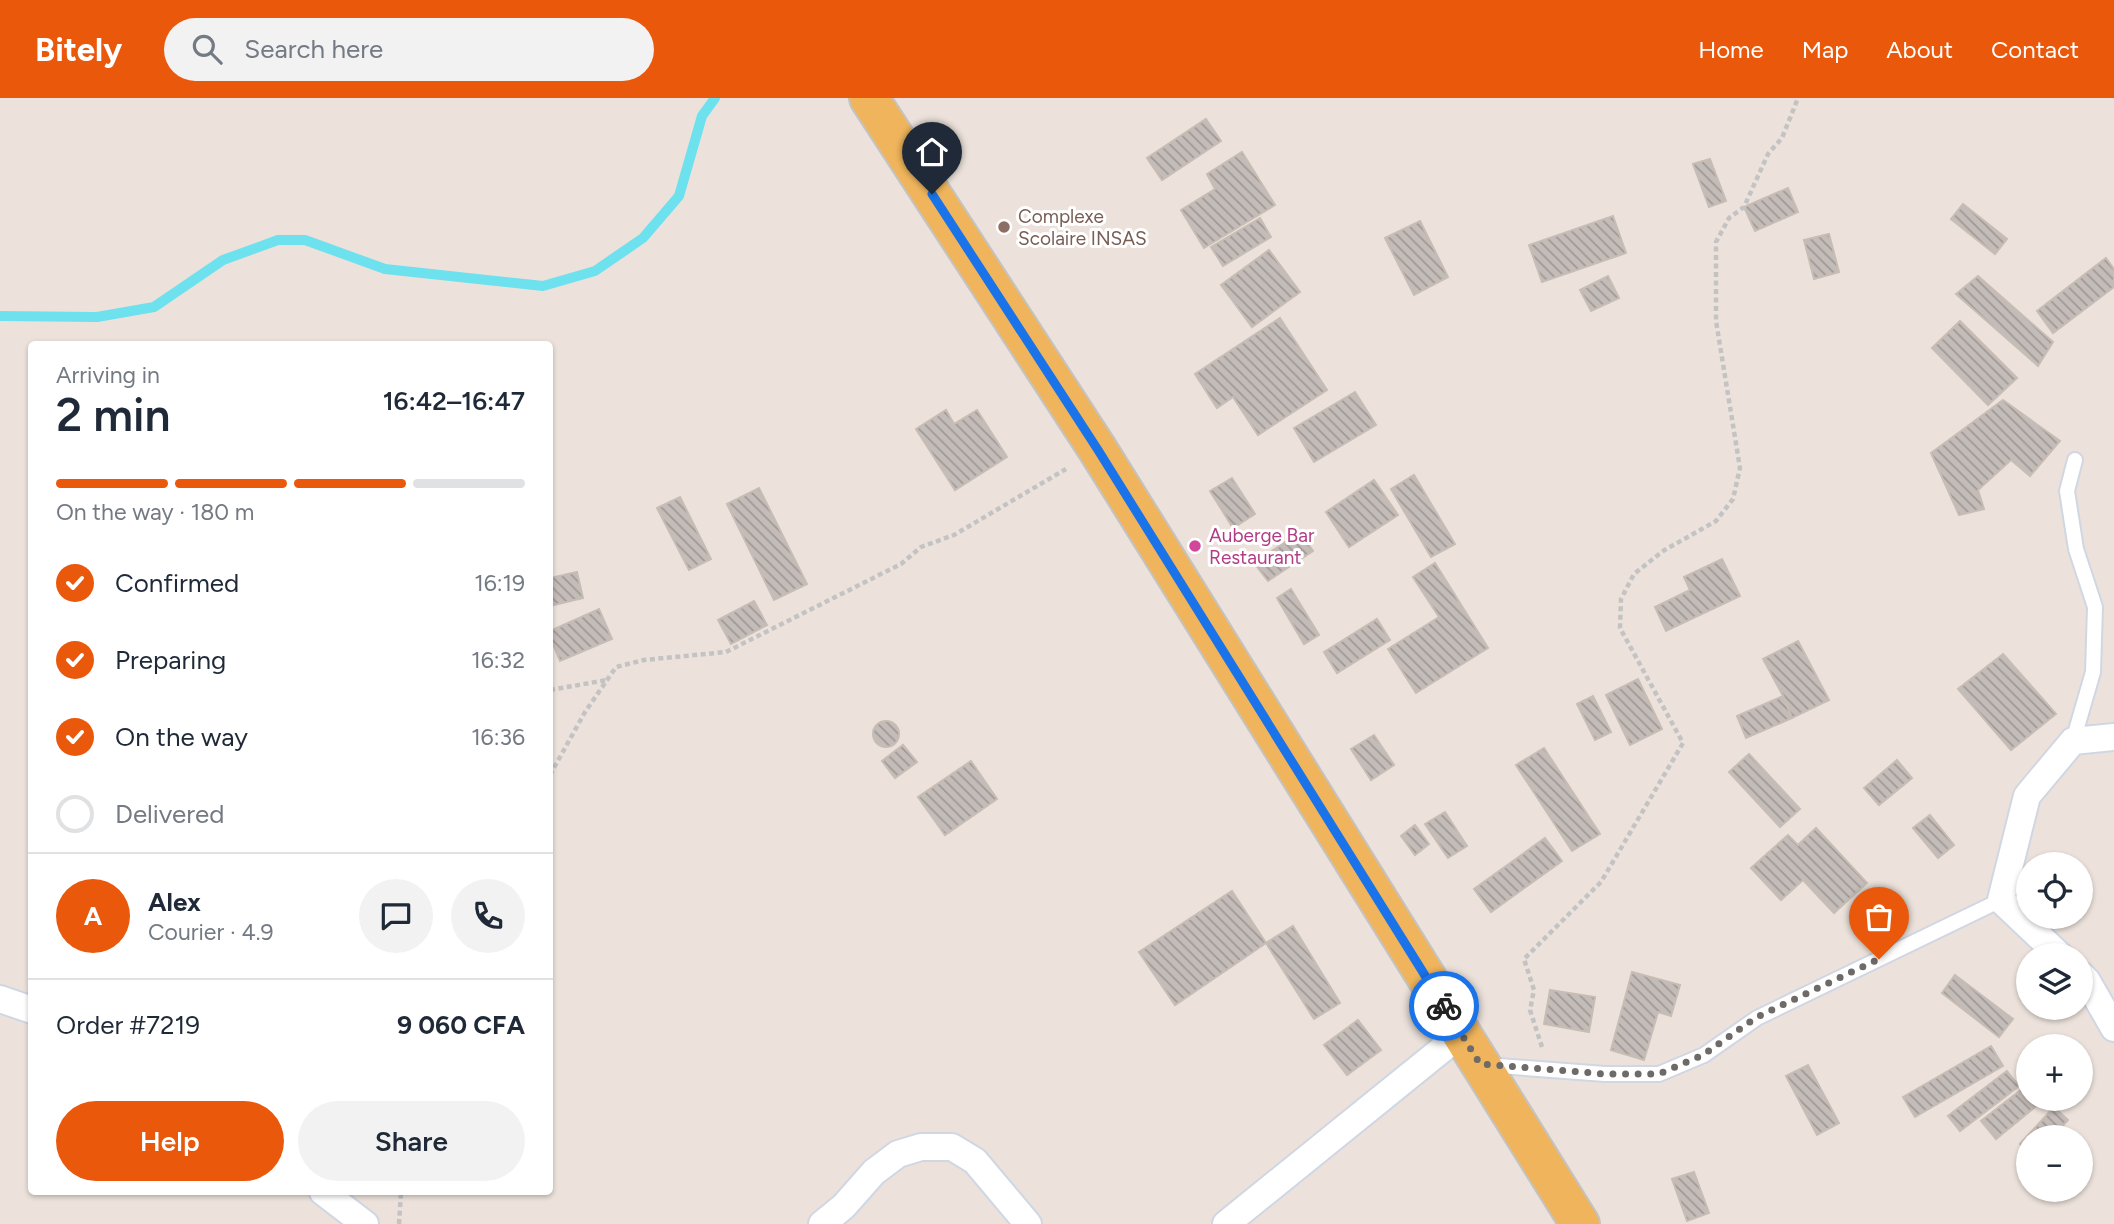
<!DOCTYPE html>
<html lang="en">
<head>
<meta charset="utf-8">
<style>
	body { margin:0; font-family:Figtree,sans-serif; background:#f2f2f3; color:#1f2937; height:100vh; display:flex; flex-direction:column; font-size:26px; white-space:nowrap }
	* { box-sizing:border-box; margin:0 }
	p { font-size:23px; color:#747a83 }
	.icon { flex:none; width:38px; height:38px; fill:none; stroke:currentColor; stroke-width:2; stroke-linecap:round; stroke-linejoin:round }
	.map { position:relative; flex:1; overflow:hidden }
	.details { position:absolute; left:28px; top:243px; width:525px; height:854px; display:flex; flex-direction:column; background:#fff; border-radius:7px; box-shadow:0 2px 5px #0004 }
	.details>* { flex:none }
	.tools { position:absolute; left:2016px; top:754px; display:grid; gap:14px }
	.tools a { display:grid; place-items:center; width:77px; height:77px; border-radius:50%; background:#fff; box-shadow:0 2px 5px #0004; font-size:35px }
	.pin { position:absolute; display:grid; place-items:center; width:60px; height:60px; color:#fff; margin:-72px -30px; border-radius:50% 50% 50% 0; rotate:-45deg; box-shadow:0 0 7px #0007 }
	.pin .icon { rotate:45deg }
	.courier { position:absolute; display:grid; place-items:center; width:70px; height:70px; margin:-35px; border:5px solid #1a73e8; border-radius:50%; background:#fff; color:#222; box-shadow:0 2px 9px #0007 }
	.overview em { font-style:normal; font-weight:600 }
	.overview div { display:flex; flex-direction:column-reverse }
	.overview { display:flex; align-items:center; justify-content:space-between; height:119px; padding:0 28px }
	h1 { font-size:46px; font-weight:600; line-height:52px }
	.bar { display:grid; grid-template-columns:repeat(4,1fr); gap:10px 7px; align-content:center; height:84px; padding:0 28px }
	.bar i { height:9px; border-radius:5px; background:#e0e1e3 }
	.bar .selected { background:#ea580c }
	.bar p { grid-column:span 4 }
	.line { display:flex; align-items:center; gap:18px; padding:0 28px; border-top:2px solid #e0e1e3 }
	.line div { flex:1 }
	.round { display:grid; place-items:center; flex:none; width:74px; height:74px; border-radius:37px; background:#f2f2f3 }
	ol { padding:0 28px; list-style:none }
	li { display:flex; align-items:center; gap:21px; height:77px }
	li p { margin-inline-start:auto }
	li .icon { padding:7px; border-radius:50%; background:#ea580c; color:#fff; stroke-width:4 }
	li:last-child { color:#747a83 }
	li i { width:38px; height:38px; border:4px solid #e0e1e3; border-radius:50% }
	.button { display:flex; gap:14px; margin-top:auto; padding:14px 28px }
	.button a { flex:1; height:80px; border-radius:42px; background:#ea580c; color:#fff; font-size:28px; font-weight:600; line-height:80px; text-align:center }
	.button a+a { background:#f2f2f3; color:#1f2937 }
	header { display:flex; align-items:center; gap:42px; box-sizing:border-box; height:98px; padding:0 35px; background:#ea580c; color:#fff }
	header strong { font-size:33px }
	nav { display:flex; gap:38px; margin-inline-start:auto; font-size:24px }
	.search { width:490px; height:63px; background:#f2f2f3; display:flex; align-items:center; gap:18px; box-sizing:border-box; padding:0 24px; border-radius:38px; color:#747a83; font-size:26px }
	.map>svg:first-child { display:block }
</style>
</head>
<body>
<header>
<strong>Bitely</strong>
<div class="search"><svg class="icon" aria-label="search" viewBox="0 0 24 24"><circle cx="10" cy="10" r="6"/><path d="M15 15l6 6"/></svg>Search here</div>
<nav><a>Home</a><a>Map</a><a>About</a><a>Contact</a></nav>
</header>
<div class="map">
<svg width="2114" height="1126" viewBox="0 0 2114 1126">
	<defs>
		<pattern id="building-back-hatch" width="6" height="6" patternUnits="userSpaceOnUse" patternTransform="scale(1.75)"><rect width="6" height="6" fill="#c4bcb8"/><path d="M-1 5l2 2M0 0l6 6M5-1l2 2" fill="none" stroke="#9f9996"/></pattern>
	</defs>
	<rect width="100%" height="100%" fill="#ece2db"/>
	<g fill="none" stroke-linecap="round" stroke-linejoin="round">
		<polyline stroke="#6ee1ee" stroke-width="10" points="0,218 97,219 154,209 223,162 278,142 305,142 385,171 543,188 595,173 643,140 679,98 702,18 715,0"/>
	</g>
	<g fill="url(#building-back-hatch)" stroke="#c7bdb5" stroke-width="2">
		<polygon points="1206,21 1221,43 1162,82 1147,60"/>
		<polygon points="1242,54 1275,107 1204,150 1181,112 1215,91 1207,76"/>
		<polygon points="1710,61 1726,103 1709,109 1693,66"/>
		<polygon points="1788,90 1798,114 1755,133 1744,109"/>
		<polygon points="1963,106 2007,141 1995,156 1951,121"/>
		<polygon points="1613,118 1626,155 1542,184 1529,147"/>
		<polygon points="1260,120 1271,139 1223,168 1211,149"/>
		<polygon points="1420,123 1448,179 1414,197 1385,140"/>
		<polygon points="1829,136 1839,174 1814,181 1804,142"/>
		<polygon points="1269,152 1300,194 1252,229 1221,187"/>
		<polygon points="2106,160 2114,171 2114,189 2053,235 2037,213"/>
		<polygon points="1608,178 1619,200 1591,213 1580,192"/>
		<polygon points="1978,178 2053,244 2038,268 1956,196"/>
		<polygon points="1280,220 1327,292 1258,337 1233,299 1217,310 1195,276"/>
		<polygon points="1960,223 2017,280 1988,307 1932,250"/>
		<polygon points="1355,294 1376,327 1314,364 1294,330"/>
		<polygon points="2003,302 2060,343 2030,378 2011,362 1978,392 1984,411 1959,417 1931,355"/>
		<polygon points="946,312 954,326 977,312 1007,359 955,392 916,331"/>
		<polygon points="1414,377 1455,446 1431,459 1391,391"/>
		<polygon points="1232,380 1255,416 1233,430 1210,393"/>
		<polygon points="1374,382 1398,417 1349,449 1326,414"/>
		<polygon points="759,390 807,486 774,502 727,406"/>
		<polygon points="680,399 711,461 689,472 657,410"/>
		<polygon points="1300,434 1313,453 1268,483 1254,465"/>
		<polygon points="1722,461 1740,498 1666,533 1655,509 1690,492 1684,479"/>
		<polygon points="1435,465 1488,550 1416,595 1388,551 1439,519 1413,479"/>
		<polygon points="577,474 583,500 550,508 550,480"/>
		<polygon points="1291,491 1319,537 1304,546 1277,500"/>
		<polygon points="754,503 767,527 731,546 718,522"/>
		<polygon points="599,511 612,541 560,563 550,539 550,533"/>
		<polygon points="1377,521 1390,542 1337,575 1324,554"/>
		<polygon points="1798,543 1829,602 1792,620 1783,598 1763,561"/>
		<polygon points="2003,556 2056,616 2011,652 1958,591"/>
		<polygon points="1638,581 1662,631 1630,647 1606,597"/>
		<polygon points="1593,598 1611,634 1595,642 1577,606"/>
		<polygon points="1783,598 1792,620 1746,640 1737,618"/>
		<circle cx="886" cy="636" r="13"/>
		<polygon points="1374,637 1394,667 1371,682 1351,651"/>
		<polygon points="903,647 917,664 895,680 882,663"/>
		<polygon points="1544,650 1600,736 1572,753 1516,667"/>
		<polygon points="1749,656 1800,711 1780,729 1729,674"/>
		<polygon points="1897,662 1912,680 1879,707 1864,690"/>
		<polygon points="971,663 997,701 945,737 918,699"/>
		<polygon points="1445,714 1467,748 1448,760 1425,726"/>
		<polygon points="1930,717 1954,747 1938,760 1913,730"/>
		<polygon points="1415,727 1429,746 1415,757 1401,738"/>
		<polygon points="1816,730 1867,785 1834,815 1803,782 1781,802 1751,770 1788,737 1798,747"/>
		<polygon points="1545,740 1562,763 1491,814 1474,791"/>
		<polygon points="1232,793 1266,845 1175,907 1139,854"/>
		<polygon points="1293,828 1340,905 1314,921 1266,845"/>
		<polygon points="1632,874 1680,887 1671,918 1658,914 1644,962 1611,952"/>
		<polygon points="1955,877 2013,921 1999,939 1942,895"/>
		<polygon points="1550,892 1595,899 1589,934 1544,926"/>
		<polygon points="1358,922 1381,952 1347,977 1324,947"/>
		<polygon points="1991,948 2003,968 1915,1019 1903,999"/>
		<polygon points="1808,967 1839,1025 1817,1037 1786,978"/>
		<polygon points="2007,973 2019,988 1960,1033 1948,1018"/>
		<polygon points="2026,988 2028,991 2028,1001 2037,1001 2040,1005 1996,1041 1981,1023"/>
		<polygon points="2054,1009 2068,1022 2052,1040 2028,1040 2028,1054 2020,1046"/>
		<polygon points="1694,1074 1709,1115 1687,1123 1672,1081"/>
	</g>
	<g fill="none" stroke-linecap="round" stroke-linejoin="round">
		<defs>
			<g id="service">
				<polyline points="2073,643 2093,574 2095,509 2076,451 2067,393 2075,362"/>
				<polyline points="1486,967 1605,976 1659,976 1704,957 1757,920 2001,802"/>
			</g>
			<g id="minor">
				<polyline points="2060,858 2001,802 2027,698 2073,643 2114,639"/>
				<polyline points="2081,877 2087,883 2114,930"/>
				<polyline points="0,901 32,912"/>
				<polyline points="323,1094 365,1126"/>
				<polyline points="822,1126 844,1108 874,1074 898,1056 921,1049 952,1049 975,1063 1028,1126"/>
				<polyline points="1226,1126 1461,936"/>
			</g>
			<polyline id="primary" points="869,0 1098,352 1580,1126"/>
		</defs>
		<use href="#service" stroke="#d0d7e2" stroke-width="18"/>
		<use href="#minor" stroke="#d0d7e2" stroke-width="30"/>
		<use href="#primary" stroke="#c3c3c3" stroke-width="42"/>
		<g stroke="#c3c3c3" stroke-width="4.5" stroke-dasharray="5 3.5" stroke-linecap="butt">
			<polyline points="550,592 607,582"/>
			<polyline points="550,677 585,614 616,569 644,562 726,554 901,466 921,449 954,437 1066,371"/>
			<polyline points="1542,949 1530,912 1534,892 1524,861 1601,784 1683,645 1620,530 1621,501 1634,476 1663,453 1716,423 1733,401 1740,370 1716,223 1716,144 1729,120 1744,109 1768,56 1782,40 1798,0"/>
			<polyline points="399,1126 401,1094"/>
		</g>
		<use href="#service" stroke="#fff" stroke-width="14"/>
		<use href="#minor" stroke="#fff" stroke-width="26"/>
		<use href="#primary" stroke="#f0b55c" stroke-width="38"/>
	</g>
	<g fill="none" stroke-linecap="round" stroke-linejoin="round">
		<polyline stroke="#6d6a67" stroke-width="7" stroke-dasharray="0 12.6" points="1444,908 1480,966 1605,976 1659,976 1703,957 1757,919 1879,861"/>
		<polyline stroke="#1a73e8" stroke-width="9" points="932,96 1098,352 1444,908"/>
	</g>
	<circle fill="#8d6e63" stroke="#fff" stroke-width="2.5" cx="1004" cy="129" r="7"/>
	<circle fill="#d1479c" stroke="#fff" stroke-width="2.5" cx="1195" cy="448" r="7"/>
	<g text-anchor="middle" stroke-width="6" stroke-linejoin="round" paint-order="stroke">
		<g font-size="19" fill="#785e54" stroke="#fff" text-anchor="start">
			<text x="1018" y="125">Complexe<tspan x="1018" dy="22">Scolaire INSAS</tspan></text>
		</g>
		<g font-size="19" fill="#b23c85" stroke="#fff" text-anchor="start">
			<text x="1209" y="444">Auberge Bar<tspan x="1209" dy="22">Restaurant</tspan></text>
		</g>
	</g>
</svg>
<div class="tools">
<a><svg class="icon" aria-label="locate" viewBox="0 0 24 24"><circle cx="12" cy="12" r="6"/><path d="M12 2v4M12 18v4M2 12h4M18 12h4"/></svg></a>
<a><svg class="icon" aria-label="layers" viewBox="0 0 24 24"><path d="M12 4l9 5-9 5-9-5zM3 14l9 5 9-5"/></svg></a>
<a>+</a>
<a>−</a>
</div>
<div class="pin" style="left:1879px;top:861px;background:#ea580c"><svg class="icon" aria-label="bag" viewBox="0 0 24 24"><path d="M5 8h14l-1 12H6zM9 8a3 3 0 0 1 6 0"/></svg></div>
<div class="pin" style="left:932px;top:96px;background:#1f2937"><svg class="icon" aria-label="home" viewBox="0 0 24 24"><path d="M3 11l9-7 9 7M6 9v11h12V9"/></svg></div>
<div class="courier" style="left:1444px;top:908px"><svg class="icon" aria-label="bike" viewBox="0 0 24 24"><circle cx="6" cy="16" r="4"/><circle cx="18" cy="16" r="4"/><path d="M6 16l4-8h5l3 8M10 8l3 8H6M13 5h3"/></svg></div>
<section class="details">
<div class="overview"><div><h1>2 min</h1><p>Arriving in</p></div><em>16:42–16:47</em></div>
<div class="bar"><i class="selected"></i><i class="selected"></i><i class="selected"></i><i></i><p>On the way · 180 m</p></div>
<ol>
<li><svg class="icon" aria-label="check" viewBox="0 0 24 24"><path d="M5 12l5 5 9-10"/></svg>Confirmed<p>16:19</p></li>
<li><svg class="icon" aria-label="check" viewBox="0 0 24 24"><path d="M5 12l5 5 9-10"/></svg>Preparing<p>16:32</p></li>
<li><svg class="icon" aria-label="check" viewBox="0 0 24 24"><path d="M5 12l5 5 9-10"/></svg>On the way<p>16:36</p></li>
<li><i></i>Delivered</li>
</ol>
<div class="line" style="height:126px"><b class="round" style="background:#ea580c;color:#fff">A</b><div><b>Alex</b><p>Courier · 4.9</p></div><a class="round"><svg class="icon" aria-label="chat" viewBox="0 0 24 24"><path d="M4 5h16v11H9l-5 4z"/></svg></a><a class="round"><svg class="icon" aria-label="phone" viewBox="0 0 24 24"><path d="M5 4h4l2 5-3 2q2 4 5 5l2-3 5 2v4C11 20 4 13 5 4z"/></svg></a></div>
<div class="line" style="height:91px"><div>Order #7219</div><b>9 060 CFA</b></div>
<div class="button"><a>Help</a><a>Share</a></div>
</section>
</div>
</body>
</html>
